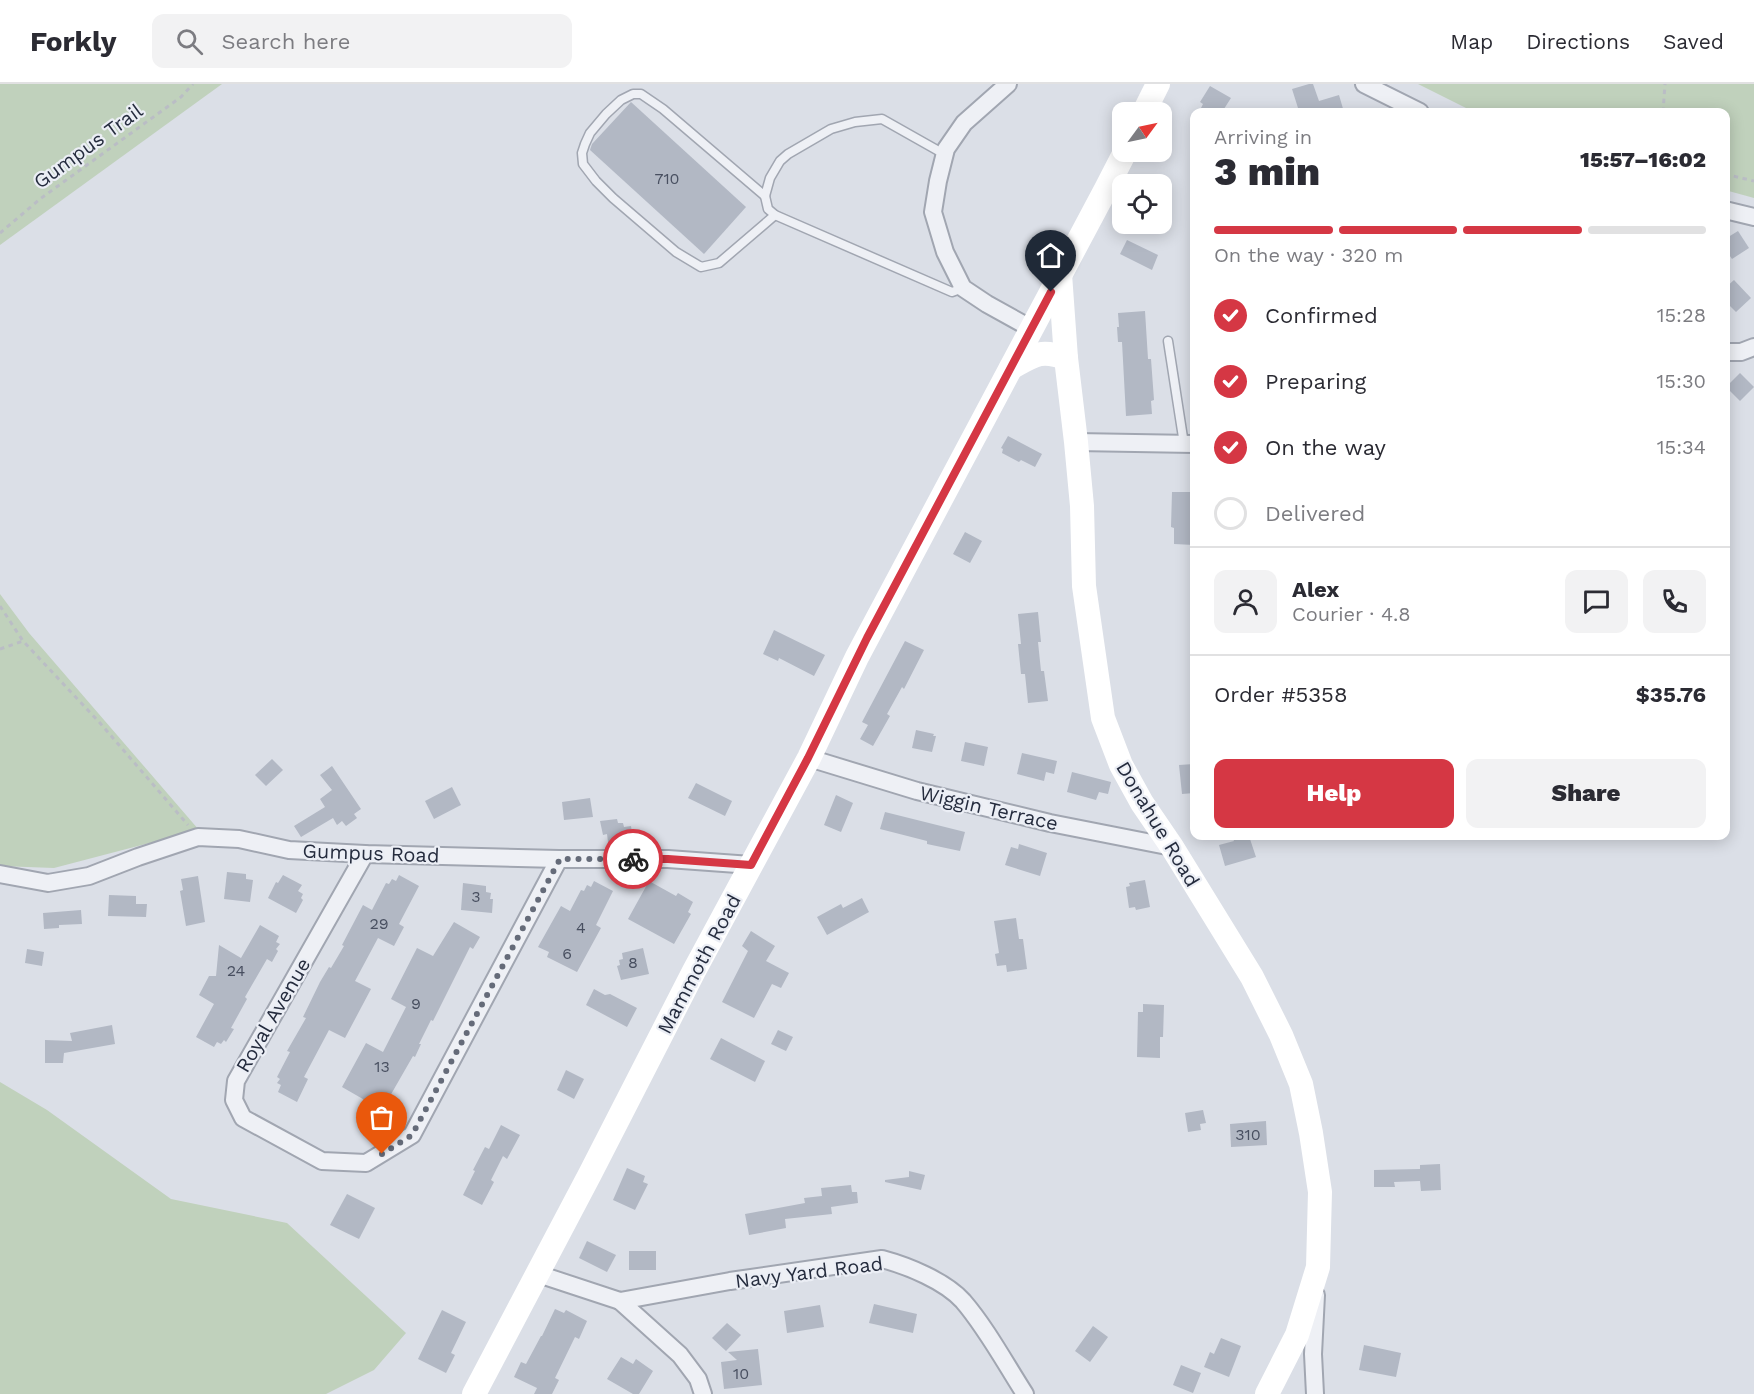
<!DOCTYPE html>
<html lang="en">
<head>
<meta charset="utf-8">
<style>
	body { margin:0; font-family:"Work Sans",sans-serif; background:#f2f2f3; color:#2b2b33; height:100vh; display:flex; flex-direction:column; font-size:22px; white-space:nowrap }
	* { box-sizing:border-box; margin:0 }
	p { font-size:20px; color:#7c7c81 }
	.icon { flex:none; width:33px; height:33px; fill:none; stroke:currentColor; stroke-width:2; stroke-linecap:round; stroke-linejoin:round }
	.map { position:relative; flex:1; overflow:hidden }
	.details { position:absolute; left:1190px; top:24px; width:540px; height:732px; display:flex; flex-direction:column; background:#fff; border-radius:12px; box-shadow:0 3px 15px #0003 }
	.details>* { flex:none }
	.needle { width:39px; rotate:57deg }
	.buttons { position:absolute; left:1112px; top:18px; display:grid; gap:12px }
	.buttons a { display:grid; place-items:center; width:60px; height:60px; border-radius:12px; background:#fff; box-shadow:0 3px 15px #0003; font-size:30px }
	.pin { position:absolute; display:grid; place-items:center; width:51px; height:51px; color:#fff; margin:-62px -26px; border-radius:50% 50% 50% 0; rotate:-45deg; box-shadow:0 0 6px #0007 }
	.pin .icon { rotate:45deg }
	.courier { position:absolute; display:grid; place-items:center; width:60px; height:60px; margin:-30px; border:4px solid #d53744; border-radius:50%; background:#fff; color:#222; box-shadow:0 2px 8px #0007 }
	.overview em { font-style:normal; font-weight:800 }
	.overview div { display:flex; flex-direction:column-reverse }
	.overview { display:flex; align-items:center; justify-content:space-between; height:102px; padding:0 24px }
	h1 { font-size:39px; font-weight:800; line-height:45px }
	.bar { display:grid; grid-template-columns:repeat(4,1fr); gap:9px 6px; align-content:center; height:72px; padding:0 24px }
	.bar i { height:8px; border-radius:4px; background:#e1e1e2 }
	.bar .selected { background:#d53744 }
	.bar p { grid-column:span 4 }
	.line { display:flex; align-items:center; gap:15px; padding:0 24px; border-top:2px solid #e1e1e2 }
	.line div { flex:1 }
	.round { display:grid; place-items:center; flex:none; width:63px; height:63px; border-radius:12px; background:#f2f2f3 }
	ol { padding:0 24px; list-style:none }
	li { display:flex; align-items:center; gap:18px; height:66px }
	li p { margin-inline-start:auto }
	li .icon { padding:6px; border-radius:50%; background:#d53744; color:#fff; stroke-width:4 }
	li:last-child { color:#7c7c81 }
	li i { width:33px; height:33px; border:3px solid #e1e1e2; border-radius:50% }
	.action { display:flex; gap:12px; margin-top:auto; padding:12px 24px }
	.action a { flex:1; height:69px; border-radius:12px; background:#d53744; color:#fff; font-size:24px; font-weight:800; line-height:69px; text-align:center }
	.action a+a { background:#f2f2f3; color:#2b2b33 }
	header { display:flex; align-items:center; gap:36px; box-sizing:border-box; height:84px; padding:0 30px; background:#fff; border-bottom:2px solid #e1e1e2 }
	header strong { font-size:28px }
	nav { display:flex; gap:33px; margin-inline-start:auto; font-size:21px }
	.search { width:420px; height:54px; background:#f2f2f3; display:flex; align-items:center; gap:15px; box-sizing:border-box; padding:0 21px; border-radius:12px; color:#7c7c81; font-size:22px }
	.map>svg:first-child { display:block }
</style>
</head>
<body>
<header>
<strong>Forkly</strong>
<div class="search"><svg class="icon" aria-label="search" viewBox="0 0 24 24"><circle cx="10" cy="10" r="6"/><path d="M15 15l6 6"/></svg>Search here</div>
<nav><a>Map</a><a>Directions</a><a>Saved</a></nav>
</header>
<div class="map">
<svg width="1754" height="1310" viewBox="0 0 1754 1310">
	<rect width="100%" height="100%" fill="#dbdfe7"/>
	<g fill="#c0d1bc">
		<polygon points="0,0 222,0 0,161"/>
		<polygon points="1418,0 1754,0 1754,114 1725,106 1725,28 1474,28"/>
		<polygon points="0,510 29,549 199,746 54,784 0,782"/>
		<polygon points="0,998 47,1026 171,1115 287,1139 406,1249 374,1286 326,1310 0,1310"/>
	</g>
	<g fill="#b2b8c4">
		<polygon points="1309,0 1313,0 1319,17 1339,11 1344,28 1293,28 1293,26 1298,24 1292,5"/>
		<polygon points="1210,2 1231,14 1222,28 1209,28 1201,24 1203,20 1200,18"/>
		<polygon points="631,18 746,123 704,170 590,66 592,60"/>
		<polygon points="1738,147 1749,164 1732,175 1725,165 1725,155"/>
		<polygon points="1127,156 1158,171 1152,186 1120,170"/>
		<polygon points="1734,196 1751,214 1736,228 1725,217 1725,204"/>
		<polygon points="1145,227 1148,275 1151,275 1154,316 1151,317 1152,330 1126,332 1122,258 1118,258 1117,243 1119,243 1118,229"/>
		<polygon points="1740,289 1754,303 1740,317 1726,303"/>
		<polygon points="1008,352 1042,370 1035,383 1021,376 1019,378 1002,369 1003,365 1001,364"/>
		<polygon points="1172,408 1194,408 1194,461 1174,460 1174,444 1171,443"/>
		<polygon points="965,448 982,457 970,479 953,470"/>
		<polygon points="1038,528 1041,558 1038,558 1041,587 1044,587 1048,617 1028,619 1025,590 1021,590 1018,560 1021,560 1018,530"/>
		<polygon points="774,546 825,571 814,592 779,574 778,577 763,570"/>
		<polygon points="905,557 924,566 904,605 902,603 887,630 890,632 873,662 860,655 868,641 862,638"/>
		<polygon points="916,646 934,650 933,652 936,652 932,668 912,664"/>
		<polygon points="965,658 988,663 984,682 961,677"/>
		<polygon points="1022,669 1057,677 1054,690 1046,688 1044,697 1017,690"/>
		<polygon points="272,675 283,686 266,702 255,691"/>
		<polygon points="1194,680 1194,709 1182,710 1179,681"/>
		<polygon points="332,682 361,725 354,730 357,734 346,742 342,737 337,741 333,734 301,753 294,742 325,723 320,715 332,706 320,691"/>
		<polygon points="1072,688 1111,698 1108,710 1099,708 1096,716 1067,708"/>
		<polygon points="696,699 732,717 725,732 688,714"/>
		<polygon points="452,703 461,721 434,735 425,717"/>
		<polygon points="836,711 853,719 841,748 824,741"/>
		<polygon points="590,714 593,733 564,736 562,718"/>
		<polygon points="885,728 965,748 960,767 927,760 927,757 880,745"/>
		<polygon points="617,735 618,739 623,739 624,743 631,742 633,755 608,758 607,750 603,751 600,737"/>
		<polygon points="1232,752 1249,752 1256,773 1225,782 1219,761 1234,757"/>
		<polygon points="1019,760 1047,769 1040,792 1005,781 1011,763 1018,765"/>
		<polygon points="227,788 246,790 246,795 253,796 250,818 224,815"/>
		<polygon points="283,791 302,801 298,807 303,810 301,814 303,816 296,829 268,814 276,798 278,799"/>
		<polygon points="399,791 419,802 399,840 404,843 394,862 378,854 355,897 371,905 345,954 329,946 304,993 308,995 297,1018 278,1008 281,1001 277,999 280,995 277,993 290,968 287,967 306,934 303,933 320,898 329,883 331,884 344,862 342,861 363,821 372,826 386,799 389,800 392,795 396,797"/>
		<polygon points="198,792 205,838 186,842 180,807 183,806 181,795"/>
		<polygon points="1145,796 1150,823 1136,826 1135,823 1129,824 1126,803 1130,802 1129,799"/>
		<polygon points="594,797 613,807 596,841 601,844 577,888 547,873 549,868 538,863 561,822 570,827 581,806 584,807 587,801 591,803"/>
		<polygon points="649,797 676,812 678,809 693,818 688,828 691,830 674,860 628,835"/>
		<polygon points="463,799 486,802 486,808 491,809 490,815 493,815 492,829 461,826"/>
		<polygon points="109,811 136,812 136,820 147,820 146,833 108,832"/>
		<polygon points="862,814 869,828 827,851 817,833 841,820 843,824"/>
		<polygon points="81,826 82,840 59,841 59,844 44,845 43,829"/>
		<polygon points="1016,834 1019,855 1023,855 1027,885 1007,888 1006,881 997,882 995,870 999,869 994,837"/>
		<polygon points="454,838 480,853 473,865 470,863 433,937 431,936 419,960 421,960 415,973 413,972 382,1026 342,1003 366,959 383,968 406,923 391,915 417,864 433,872"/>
		<polygon points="260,841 279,852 276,858 280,860 276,865 278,867 272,878 267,875 245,913 247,915 231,944 234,945 226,958 224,956 221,960 217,958 214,963 196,953 214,920 199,911 209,892 216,892 219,861 241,874"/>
		<polygon points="751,847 775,862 766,877 789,889 781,904 772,900 754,934 722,918 748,867 742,862"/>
		<polygon points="643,864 649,890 621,896 617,882 620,881 619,876 623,875 622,869"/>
		<polygon points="27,865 44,868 42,882 25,879"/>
		<polygon points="594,905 605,911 610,910 637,924 627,943 586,921"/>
		<polygon points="1143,920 1164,921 1163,953 1160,953 1160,974 1137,973 1138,928 1143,928"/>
		<polygon points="112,941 115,960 64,969 63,979 45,979 45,956 72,957 70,949"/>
		<polygon points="778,946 793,953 786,967 771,960"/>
		<polygon points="721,954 765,977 755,998 710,975"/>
		<polygon points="566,986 584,995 574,1015 557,1006"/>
		<polygon points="1203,1026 1206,1039 1200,1040 1201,1046 1188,1048 1185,1029"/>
		<polygon points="1266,1037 1267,1061 1231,1063 1230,1040"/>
		<polygon points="501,1041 520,1051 507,1075 503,1072 491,1096 494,1098 482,1121 463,1111 475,1087 473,1086 485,1063 489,1065"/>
		<polygon points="1440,1080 1441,1106 1421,1107 1420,1097 1394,1098 1395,1103 1374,1103 1374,1086 1420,1085 1420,1081"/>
		<polygon points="627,1084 645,1092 643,1098 648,1100 635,1126 613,1116"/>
		<polygon points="909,1087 925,1091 921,1106 885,1098 885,1096 909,1093"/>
		<polygon points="851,1101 852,1108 857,1108 858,1119 831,1123 832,1130 785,1135 786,1144 749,1151 745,1130 805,1119 804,1114 822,1112 821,1104"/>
		<polygon points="347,1110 375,1124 359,1155 330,1141"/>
		<polygon points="587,1157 616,1171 607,1188 579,1174"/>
		<rect x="629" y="1167" width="27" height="19"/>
		<polygon points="874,1220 917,1230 913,1249 869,1239"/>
		<polygon points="820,1221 824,1243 787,1249 784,1227"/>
		<polygon points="555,1225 564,1229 566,1226 587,1237 579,1255 575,1253 555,1294 559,1296 552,1310 534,1310 537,1304 514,1293 521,1278 526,1280 541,1252 542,1252"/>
		<polygon points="442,1226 466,1238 451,1269 455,1271 446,1289 418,1275"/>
		<polygon points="727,1239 741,1251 726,1267 712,1254"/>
		<polygon points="1093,1242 1108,1253 1090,1278 1075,1267"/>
		<polygon points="1221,1254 1241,1262 1229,1293 1204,1283 1210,1268 1214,1270"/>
		<polygon points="1364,1261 1401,1269 1396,1293 1359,1286"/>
		<polygon points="758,1265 762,1301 724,1305 721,1278 737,1276 728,1268"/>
		<polygon points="621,1273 633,1280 636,1275 653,1287 639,1310 633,1310 607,1295"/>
		<polygon points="1181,1281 1201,1289 1193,1309 1173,1301"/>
	</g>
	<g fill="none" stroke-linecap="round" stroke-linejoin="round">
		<defs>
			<g id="lane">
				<polyline points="944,70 882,35 855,38 831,45 788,70 780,77 770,94 765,112 768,125 775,131 952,208 963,204"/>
				<polyline points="765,112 663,25 641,10 633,10 621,16 606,30 590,49 585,60 582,69 583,80 596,97 613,114 676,168 701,183 719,179 775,131"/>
				<polyline points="1168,257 1184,360"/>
			</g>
			<g id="street">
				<polyline points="1008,0 964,39 946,65 938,97 933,128 945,168 963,204 987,220 1032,245"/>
				<polyline points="1364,0 1420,28"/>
				<polyline points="1725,126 1754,133"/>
				<polyline points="1725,268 1741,268 1754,263"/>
				<polyline points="1076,358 1194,360"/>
				<polyline points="809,674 917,707 1050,739 1172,763"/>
				<polyline points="365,770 236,997 234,1016 243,1034 322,1077 366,1079 412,1051 559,775"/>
				<polyline points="0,790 48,799 89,792 138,773 198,753 239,755 289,766 365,770 559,775 668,775 751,781"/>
				<path d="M 538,1190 L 620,1217 L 730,1197 L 882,1175 C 908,1182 945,1197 963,1217 C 987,1245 1005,1279 1025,1310"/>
				<polyline points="620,1217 680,1271 698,1295 703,1310"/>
				<polyline points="1315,1310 1313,1270 1316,1211"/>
			</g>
		</defs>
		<use href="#lane" stroke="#a1a6b1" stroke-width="11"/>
		<use href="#street" stroke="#a1a6b1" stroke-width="20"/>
		<g stroke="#babdc5" stroke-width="3" stroke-dasharray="4.5 4.5" stroke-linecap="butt">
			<polyline points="1663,28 1665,0"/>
			<polyline points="1725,90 1754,97"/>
			<polyline points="0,149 40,115 181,13 193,0"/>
			<polyline points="0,522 23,557 100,639 188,741"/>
			<polyline points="0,565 23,557"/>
		</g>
		<use href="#lane" stroke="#eef0f5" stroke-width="8"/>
		<use href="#street" stroke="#eef0f5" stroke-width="16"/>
		<g stroke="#fff" stroke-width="24">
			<polyline points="1144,28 1158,0"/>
			<polyline points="1060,190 1066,274 1076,358 1082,422 1084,502 1103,634 1121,681 1142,719 1172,763 1252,893 1281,951 1301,1000 1311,1049 1320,1108 1318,1183 1297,1251 1267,1310"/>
			<path d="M 1011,284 C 1034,271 1040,265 1066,274"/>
			<polyline points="474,1310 590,1090 694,887 809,674 857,573 1106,105 1125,68"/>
		</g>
	</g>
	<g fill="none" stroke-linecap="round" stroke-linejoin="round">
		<polyline stroke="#656b79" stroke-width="6" stroke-dasharray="0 10.8" points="382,1070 412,1051 560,775 633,775"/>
		<polyline stroke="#d53744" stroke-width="8" points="633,775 668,775 751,781 808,674 867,554 1051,208"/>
	</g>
	<g text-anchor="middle" stroke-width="4.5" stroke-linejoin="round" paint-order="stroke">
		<g font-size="16" fill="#484f60">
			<text x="667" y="100">710</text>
			<text x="476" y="818">3</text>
			<text x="379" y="845">29</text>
			<text x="581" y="849">4</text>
			<text x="567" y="875">6</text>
			<text x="633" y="884">8</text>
			<text x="236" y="892">24</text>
			<text x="416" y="925">9</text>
			<text x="382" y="988">13</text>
			<text x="1248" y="1056">310</text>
			<text x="741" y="1295">10</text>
		</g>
		<g font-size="20" fill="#252c3e" stroke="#ebeef5">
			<text transform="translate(88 62) rotate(-36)" y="7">Gumpus Trail</text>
			<text transform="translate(989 724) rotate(13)" y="7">Wiggin Terrace</text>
			<text transform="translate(1158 740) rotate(59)" y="7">Donahue Road</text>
			<text transform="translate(371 769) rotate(2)" y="7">Gumpus Road</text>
			<text transform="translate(699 880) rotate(-62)" y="7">Mammoth Road</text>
			<text transform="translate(273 931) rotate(-60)" y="7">Royal Avenue</text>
			<text transform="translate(809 1188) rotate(-7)" y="7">Navy Yard Road</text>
		</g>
	</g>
</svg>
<div class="buttons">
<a><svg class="needle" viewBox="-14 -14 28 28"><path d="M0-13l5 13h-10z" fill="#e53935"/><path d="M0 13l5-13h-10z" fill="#7c7c81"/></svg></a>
<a><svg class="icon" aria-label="locate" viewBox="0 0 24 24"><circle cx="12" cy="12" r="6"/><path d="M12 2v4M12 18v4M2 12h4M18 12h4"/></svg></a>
</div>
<div class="pin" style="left:382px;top:1070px;background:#ea580c"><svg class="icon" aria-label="bag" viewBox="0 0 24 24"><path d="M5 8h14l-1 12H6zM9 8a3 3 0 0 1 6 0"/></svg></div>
<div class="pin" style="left:1051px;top:208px;background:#1f2937"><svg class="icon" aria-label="home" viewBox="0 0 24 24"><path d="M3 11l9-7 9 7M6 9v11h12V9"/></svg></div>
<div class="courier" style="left:633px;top:775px"><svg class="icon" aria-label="bike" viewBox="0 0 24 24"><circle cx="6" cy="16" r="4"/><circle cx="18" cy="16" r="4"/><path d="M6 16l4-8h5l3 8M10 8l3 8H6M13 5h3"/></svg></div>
<section class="details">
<div class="overview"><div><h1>3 min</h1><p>Arriving in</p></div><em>15:57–16:02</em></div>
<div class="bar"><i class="selected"></i><i class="selected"></i><i class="selected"></i><i></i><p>On the way · 320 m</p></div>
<ol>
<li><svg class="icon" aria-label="check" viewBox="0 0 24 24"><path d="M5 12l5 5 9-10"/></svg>Confirmed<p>15:28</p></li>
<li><svg class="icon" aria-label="check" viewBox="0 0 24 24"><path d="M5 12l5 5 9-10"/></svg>Preparing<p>15:30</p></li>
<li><svg class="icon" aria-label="check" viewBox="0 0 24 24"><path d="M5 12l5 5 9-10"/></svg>On the way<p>15:34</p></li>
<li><i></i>Delivered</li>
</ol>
<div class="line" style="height:108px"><a class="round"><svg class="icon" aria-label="person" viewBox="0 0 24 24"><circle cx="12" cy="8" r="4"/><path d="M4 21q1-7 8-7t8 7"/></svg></a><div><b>Alex</b><p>Courier · 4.8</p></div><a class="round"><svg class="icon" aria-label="chat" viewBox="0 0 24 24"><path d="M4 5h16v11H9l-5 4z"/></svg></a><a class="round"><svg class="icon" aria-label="phone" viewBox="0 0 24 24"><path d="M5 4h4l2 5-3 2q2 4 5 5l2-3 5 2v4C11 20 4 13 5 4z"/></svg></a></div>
<div class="line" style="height:78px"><div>Order #5358</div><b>$35.76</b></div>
<div class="action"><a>Help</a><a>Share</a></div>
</section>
</div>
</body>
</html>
